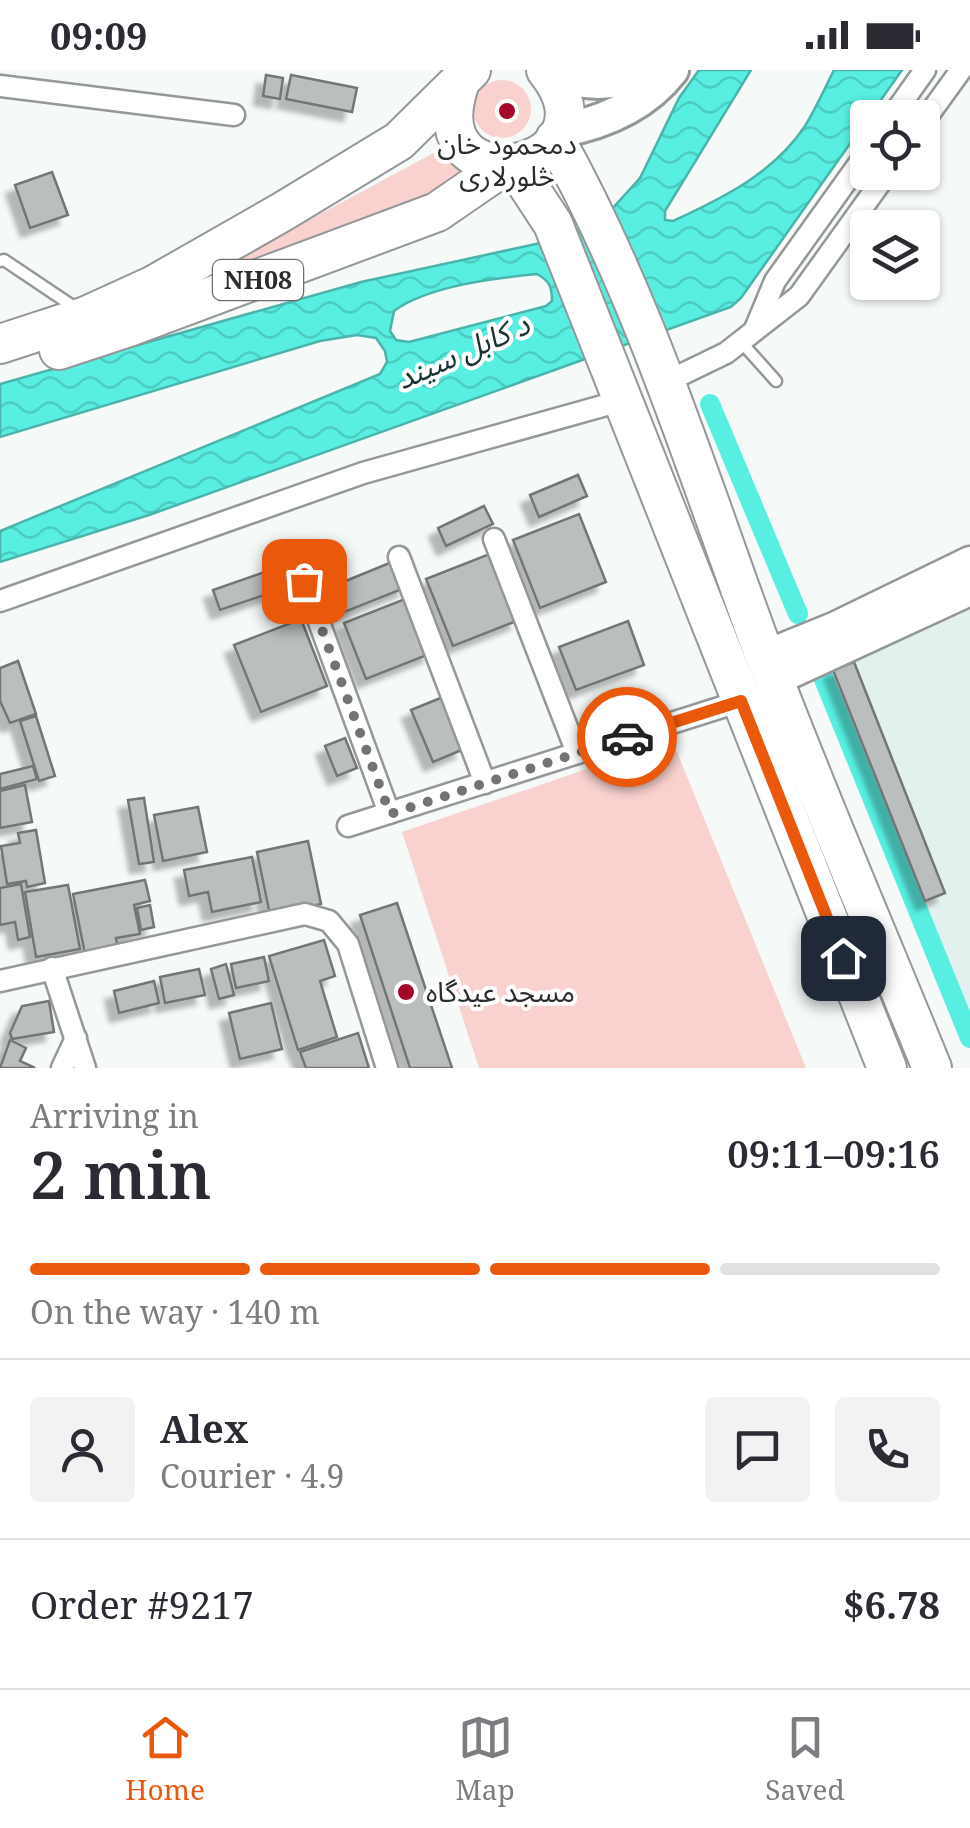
<!DOCTYPE html>
<html lang="en">
<head>
<meta charset="utf-8">
<style>
	body { margin:0; font-family:"Noto Serif","Noto Sans Arabic",serif; background:#f2f2f3; color:#2b2b33; height:100vh; display:flex; flex-direction:column; font-size:38px; white-space:nowrap }
	* { box-sizing:border-box; margin:0 }
	p { font-size:32px; color:#7c7c81 }
	.icon { flex:none; width:55px; height:55px; fill:none; stroke:currentColor; stroke-width:2; stroke-linecap:round; stroke-linejoin:round }
	.map { position:relative; height:998px; overflow:hidden }
	.details { display:flex; flex-direction:column; background:#fff; flex:1 }
	.details>* { flex:none }
	.controls { position:absolute; left:850px; top:30px; display:grid; gap:20px }
	.controls a { display:grid; place-items:center; width:90px; height:90px; border-radius:10px; background:#fff; box-shadow:0 2px 8px #0004; font-size:50px }
	.pin { position:absolute; display:grid; place-items:center; width:85px; height:85px; color:#fff; margin:-42px; border-radius:20px; box-shadow:0 5px 15px #0006 }
	.courier { position:absolute; display:grid; place-items:center; width:100px; height:100px; margin:-50px; border:8px solid #ea580c; border-radius:50%; background:#fff; color:#222; box-shadow:0 2px 12px #0007 }
	.overview em { font-style:normal; font-weight:600 }
	.overview div { display:flex; flex-direction:column-reverse }
	.overview { display:flex; align-items:center; justify-content:space-between; height:170px; padding:0 30px }
	h1 { font-size:65px; font-weight:600; line-height:75px }
	.bar { display:grid; grid-template-columns:repeat(4,1fr); gap:15px 10px; align-content:center; height:120px; padding:0 30px }
	.bar i { height:12px; border-radius:8px; background:#e1e1e2 }
	.bar .current { background:#ea580c }
	.bar p { grid-column:span 4 }
	.line { display:flex; align-items:center; gap:25px; padding:0 30px; border-top:2px solid #e1e1e2 }
	.line div { flex:1 }
	.round { display:grid; place-items:center; flex:none; width:105px; height:105px; border-radius:10px; background:#f2f2f3 }
	.status { display:flex; justify-content:space-between; align-items:center; height:70px; padding:0 50px; background:#fff; direction:ltr }
	.status svg { height:28px; fill:currentColor }
	.dock { display:flex; justify-content:space-around; align-items:center; height:140px; border-top:2px solid #e1e1e2; background:#fff; font-size:28px; color:#7c7c81 }
	.dock a { display:grid; justify-items:center; gap:5px }
	.dock .current { color:#ea580c }
	.map>svg:first-child { display:block }
</style>
</head>
<body>
<div class="status"><b>09:09</b><svg viewBox="0 0 49 12"><path d="M0 12V9h3v3zM5 12V6h3v6zM10 12V3h3v9zM15 12V0h3v12zM26 1h20v11H26zM47 4h2v5h-2z"/></svg></div>
<div class="map">
<svg width="970" height="998" viewBox="0 0 970 998">
	<defs>
		<pattern id="water-waves" width="16" height="10" patternUnits="userSpaceOnUse" patternTransform="scale(2.5)"><rect width="16" height="10" fill="#58eee2"/><path d="M0 5q4-4 8 0t8 0" fill="none" stroke="#4dccc2"/></pattern>
		<filter id="shadow"><feDropShadow dx="-9" dy="9" stdDeviation="2.5" flood-color="#0004"/></filter>
	</defs>
	<rect width="100%" height="100%" fill="#f5f9f8"/>
	<polygon fill="#e2f0ee" points="970,533 970,943 828,597"/>
	<g fill="#f9d1cf">
		<circle cx="502" cy="39" r="29"/>
		<polygon points="445,77 462,107 448,129 184,217"/>
		<polygon points="672,670 806,998 479,998 402,762"/>
	</g>
	<path fill="url(#water-waves)" stroke="#4ab4ab" stroke-width="2.5" fill-rule="evenodd" d="M 699,0 L 751,0 L 665,141 L 665,150 L 673,151 C 723,128 774,103 805,56 C 816,38 825,18 834,0 L 902,0 L 741,228 L 731,237 L 149,445 L 0,492 L 0,461 L 380,304 L 387,292 L 385,281 L 376,268 L 357,265 L 320,271 L 0,367 L 0,314 L 361,212 L 536,174 L 581,158 L 611,140 L 640,108 L 679,28 ZM 537,204 C 549,211 552,216 552,231 L 546,236 L 409,272 L 396,270 L 390,261 L 394,241 C 428,216 495,208 537,204 Z"/>
	<g fill="none" stroke-linecap="round" stroke-linejoin="round">
		<g stroke="#58eee2" stroke-width="20">
			<polyline points="710,334 798,544"/>
			<polyline points="819,597 970,968"/>
		</g>
	</g>
	<g fill="#babebe" stroke="#737676" stroke-width="2.5" filter="url(#shadow)">
		<polygon points="266,5 283,8 280,29 263,26"/>
		<polygon points="291,5 357,18 352,42 286,29"/>
		<polygon points="52,102 68,145 30,158 15,115"/>
		<polygon points="578,405 587,426 539,447 530,425"/>
		<polygon points="484,436 493,454 446,476 438,458"/>
		<polygon points="579,444 606,512 540,538 513,470"/>
		<polygon points="492,483 519,550 453,576 426,509"/>
		<polygon points="397,490 407,517 337,545 326,519"/>
		<polygon points="279,497 292,536 279,540 273,522 220,540 213,520"/>
		<polygon points="410,527 432,583 366,609 344,553"/>
		<polygon points="301,549 327,616 261,642 234,575"/>
		<polygon points="628,551 644,595 576,620 559,577"/>
		<polygon points="18,591 36,644 10,653 0,631 0,598"/>
		<polygon points="854,592 945,823 925,831 833,600"/>
		<polygon points="443,627 464,679 433,692 411,640"/>
		<polygon points="36,646 55,706 39,711 20,651"/>
		<polygon points="345,668 357,698 337,706 325,676"/>
		<polygon points="33,696 37,709 0,719 0,704"/>
		<polygon points="25,715 32,752 0,758 0,721"/>
		<polygon points="144,728 154,792 139,794 128,730"/>
		<polygon points="198,737 207,782 163,791 154,745"/>
		<polygon points="36,760 45,813 27,817 26,811 7,814 1,776 20,773 18,763"/>
		<polygon points="308,771 321,834 270,845 257,782"/>
		<polygon points="252,787 261,832 212,842 208,822 189,826 184,800"/>
		<polygon points="145,810 150,831 134,835 140,864 116,868 118,878 85,884 73,824"/>
		<polygon points="21,814 30,867 18,870 15,852 0,855 0,818"/>
		<polygon points="68,815 80,879 36,887 25,822"/>
		<polygon points="397,833 452,998 410,998 360,845"/>
		<polygon points="150,835 154,857 141,860 137,838"/>
		<polygon points="324,870 335,906 320,911 337,967 298,980 269,886"/>
		<polygon points="264,887 269,911 236,918 231,894"/>
		<polygon points="226,894 234,925 219,929 211,899"/>
		<polygon points="199,899 205,925 165,933 160,907"/>
		<polygon points="154,911 159,933 119,943 114,921"/>
		<polygon points="49,931 54,962 12,969 10,963 22,936"/>
		<polygon points="271,933 282,979 240,989 229,943"/>
		<polygon points="358,963 369,998 306,998 300,982"/>
		<polygon points="10,970 26,978 20,991 35,998 0,998"/>
	</g>
	<g fill="none" stroke-linecap="round" stroke-linejoin="round">
		<defs>
			<g id="lane">
				<polyline points="0,191 4,190 77,239"/>
				<polyline points="742,273 776,311"/>
			</g>
			<g id="street">
				<polyline points="0,16 234,45"/>
				<polyline points="891,48 925,0"/>
				<polyline points="922,54 961,0"/>
				<polyline points="755,259 775,211 868,81"/>
				<polyline points="664,313 726,283 799,226 888,102"/>
				<polyline points="494,469 577,683"/>
				<polyline points="399,487 485,713"/>
				<polyline points="304,511 389,743"/>
				<polyline points="0,531 363,403 624,330"/>
				<polyline points="348,756 741,631"/>
				<polyline points="52,898 85,998"/>
				<polyline points="0,911 305,844 329,851 348,874 387,998"/>
				<polyline points="62,998 76,968"/>
			</g>
			<g id="secondary">
				<polyline points="765,586 834,558 970,492"/>
				<polyline points="775,610 970,520"/>
			</g>
			<g id="primary">
				<path d="M 546,0 C 582,16 615,16 651,0"/>
				<path d="M 559,61 C 603,53 644,36 672,0"/>
			</g>
			<g id="highway">
				<path d="M 459,15 C 417,141 627,101 546,0"/>
				<path d="M 555,69 C 642,224 697,402 758,568 C 812,713 874,855 932,998"/>
				<polyline points="515,96 553,154 887,998"/>
				<polyline points="0,274 86,246 154,215 282,142 399,71 471,0"/>
				<polyline points="59,280 129,257 437,142 504,96"/>
			</g>
		</defs>
		<use href="#lane" stroke="#959898" stroke-width="15"/>
		<use href="#street" stroke="#959898" stroke-width="25"/>
		<use href="#secondary" stroke="#959898" stroke-width="35"/>
		<use href="#primary" stroke="#959898" stroke-width="38"/>
		<use href="#highway" stroke="#959898" stroke-width="42"/>
		<use href="#lane" stroke="#fff" stroke-width="10"/>
		<use href="#street" stroke="#fff" stroke-width="20"/>
		<use href="#secondary" stroke="#fff" stroke-width="30"/>
		<use href="#primary" stroke="#fff" stroke-width="32"/>
		<use href="#highway" stroke="#fff" stroke-width="38"/>
	</g>
	<g fill="none" stroke-linecap="round" stroke-linejoin="round">
		<polyline stroke="#727473" stroke-width="10" stroke-dasharray="0 18" points="304,511 390,744 627,667"/>
		<polyline stroke="#ea580c" stroke-width="12" points="627,667 741,631 843,888"/>
	</g>
	<g fill="#a40829" stroke="#fff" stroke-width="4">
		<circle cx="507" cy="41" r="10"/>
		<circle cx="406" cy="922" r="10"/>
	</g>
	<g text-anchor="middle" stroke-width="8" stroke-linejoin="round" paint-order="stroke">
		<rect fill="#fff" stroke="#6b6c6b" stroke-width="2.5" x="213" y="190" width="90" height="40" rx="8"/>
		<g font-size="25" font-weight="bold" fill="#2b2d2c">
			<text x="258" y="219">NH08</text>
		</g>
		<g font-size="28" fill="#2b2d2c" stroke="#fff">
			<text x="507" y="84">دمحمود خان<tspan x="507" dy="32">څلورلاری</tspan></text>
			<text x="426" y="932" text-anchor="start">مسجد عیدگاه</text>
		</g>
		<g font-size="30" font-style="italic" fill="#1a3331" stroke="#fff">
			<text transform="translate(463 282) rotate(-24)" y="10">د کابل سيند</text>
		</g>
	</g>
</svg>
<div class="controls">
<a><svg class="icon" aria-label="locate" viewBox="0 0 24 24"><circle cx="12" cy="12" r="6"/><path d="M12 2v4M12 18v4M2 12h4M18 12h4"/></svg></a>
<a><svg class="icon" aria-label="layers" viewBox="0 0 24 24"><path d="M12 4l9 5-9 5-9-5zM3 14l9 5 9-5"/></svg></a>
</div>
<div class="pin" style="left:304px;top:511px;background:#ea580c"><svg class="icon" aria-label="bag" viewBox="0 0 24 24"><path d="M5 8h14l-1 12H6zM9 8a3 3 0 0 1 6 0"/></svg></div>
<div class="pin" style="left:843px;top:888px;background:#1f2937"><svg class="icon" aria-label="home" viewBox="0 0 24 24"><path d="M3 11l9-7 9 7M6 9v11h12V9"/></svg></div>
<div class="courier" style="left:627px;top:667px"><svg class="icon" aria-label="car" viewBox="0 0 24 24"><path d="M5 17H2v-5l4-1 3-4h7l3 4 3 1v5h-3M9 17h6M6 11h13"/><circle cx="7" cy="17" r="2"/><circle cx="17" cy="17" r="2"/></svg></div>
</div>
<section class="details">
<div class="overview"><div><h1>2 min</h1><p>Arriving in</p></div><em>09:11–09:16</em></div>
<div class="bar"><i class="current"></i><i class="current"></i><i class="current"></i><i></i><p>On the way · 140 m</p></div>
<div class="line" style="height:180px"><a class="round"><svg class="icon" aria-label="person" viewBox="0 0 24 24"><circle cx="12" cy="8" r="4"/><path d="M4 21q1-7 8-7t8 7"/></svg></a><div><b>Alex</b><p>Courier · 4.9</p></div><a class="round"><svg class="icon" aria-label="chat" viewBox="0 0 24 24"><path d="M4 5h16v11H9l-5 4z"/></svg></a><a class="round"><svg class="icon" aria-label="phone" viewBox="0 0 24 24"><path d="M5 4h4l2 5-3 2q2 4 5 5l2-3 5 2v4C11 20 4 13 5 4z"/></svg></a></div>
<div class="line" style="height:130px"><div>Order #9217</div><b>$6.78</b></div>
</section>
<nav class="dock">
<a class="current"><svg class="icon" aria-label="home" viewBox="0 0 24 24"><path d="M3 11l9-7 9 7M6 9v11h12V9"/></svg>Home</a>
<a><svg class="icon" aria-label="map" viewBox="0 0 24 24"><path d="M3 6l6-2 6 2 6-2v14l-6 2-6-2-6 2zM9 4v14M15 6v14"/></svg>Map</a>
<a><svg class="icon" aria-label="saved" viewBox="0 0 24 24"><path d="M7 4h10v16l-5-4-5 4z"/></svg>Saved</a>
</nav>
</body>
</html>
